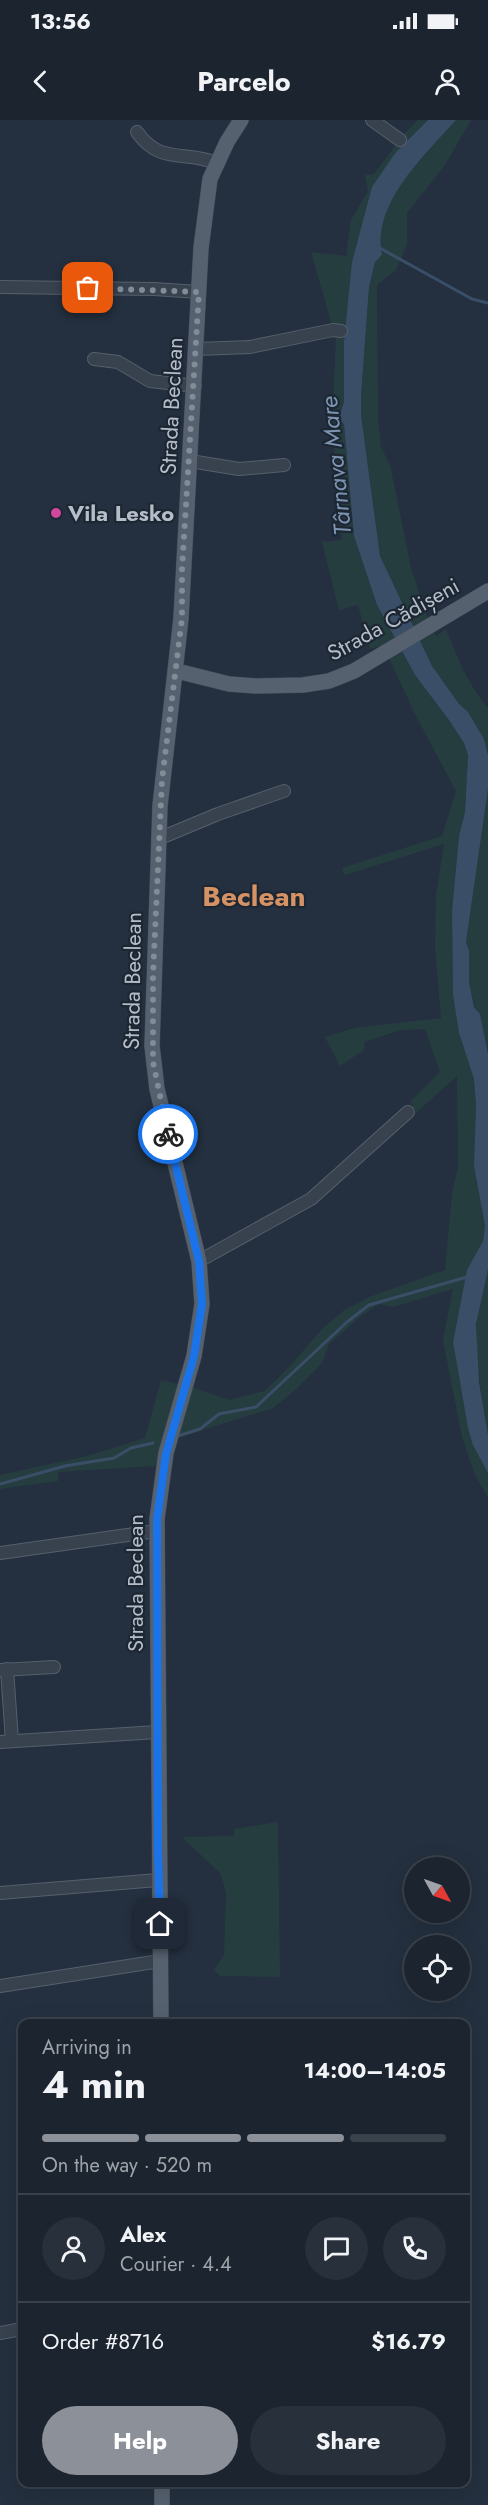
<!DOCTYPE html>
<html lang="en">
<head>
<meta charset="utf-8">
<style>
	body { margin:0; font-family:Jost,sans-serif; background:#28303b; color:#f1f3f6; height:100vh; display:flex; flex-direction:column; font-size:22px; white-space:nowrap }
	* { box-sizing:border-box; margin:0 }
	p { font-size:20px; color:#a0a4aa }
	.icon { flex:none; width:33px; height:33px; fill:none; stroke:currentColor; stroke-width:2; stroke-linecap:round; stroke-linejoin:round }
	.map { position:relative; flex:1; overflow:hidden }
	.panel { position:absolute; left:18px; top:1899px; width:452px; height:468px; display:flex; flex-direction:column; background:#1b242f; border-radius:12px; box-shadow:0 6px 24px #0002,0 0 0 2px #39414b }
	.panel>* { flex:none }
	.needle { width:39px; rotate:130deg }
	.buttons { position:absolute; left:404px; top:1737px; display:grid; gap:12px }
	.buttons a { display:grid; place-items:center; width:66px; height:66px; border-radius:50%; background:#1b242f; box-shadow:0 6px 24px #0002,0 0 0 2px #39414b; font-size:30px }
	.pin { position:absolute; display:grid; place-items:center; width:51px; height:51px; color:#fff; margin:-26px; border-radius:12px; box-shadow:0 3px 9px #0006 }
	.courier { position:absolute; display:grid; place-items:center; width:60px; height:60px; margin:-30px; border:4px solid #1a73e8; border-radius:50%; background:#fff; color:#222; box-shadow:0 2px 8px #0007 }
	.headline em { font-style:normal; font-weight:700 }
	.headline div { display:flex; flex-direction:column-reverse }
	.headline { display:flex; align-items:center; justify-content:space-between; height:102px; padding:0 24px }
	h1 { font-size:39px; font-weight:700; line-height:45px }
	.bar { display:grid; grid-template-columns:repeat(4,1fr); gap:9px 6px; align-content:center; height:72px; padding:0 24px }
	.bar i { height:8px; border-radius:4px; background:#39414b }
	.bar .active { background:#8c9099 }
	.bar p { grid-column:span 4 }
	.line { display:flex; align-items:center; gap:15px; padding:0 24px; border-top:2px solid #39414b }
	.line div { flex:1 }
	.round { display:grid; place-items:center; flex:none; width:63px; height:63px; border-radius:32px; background:#28303b }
	.action { display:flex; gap:12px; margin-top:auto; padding:12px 24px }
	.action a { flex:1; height:69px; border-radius:36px; background:#8c9099; color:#fff; font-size:24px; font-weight:700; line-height:69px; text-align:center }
	.action a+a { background:#28303b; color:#f1f3f6 }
	.status { display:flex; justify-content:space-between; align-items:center; height:42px; padding:0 30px; background:#1b242f; direction:ltr }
	.status svg { height:16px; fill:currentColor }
	header { display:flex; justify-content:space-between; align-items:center; height:78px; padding:0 24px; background:#1b242f; font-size:27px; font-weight:700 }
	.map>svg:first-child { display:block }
</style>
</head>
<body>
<div class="status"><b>13:56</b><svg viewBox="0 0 49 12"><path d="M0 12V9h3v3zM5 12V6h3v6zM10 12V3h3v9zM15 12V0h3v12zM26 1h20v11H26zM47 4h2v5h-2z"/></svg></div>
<header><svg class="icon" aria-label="back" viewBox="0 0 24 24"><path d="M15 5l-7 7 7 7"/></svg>Parcelo<svg class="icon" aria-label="person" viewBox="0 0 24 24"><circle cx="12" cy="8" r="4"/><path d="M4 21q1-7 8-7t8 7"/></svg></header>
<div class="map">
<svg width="488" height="2385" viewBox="0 0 488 2385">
	<rect width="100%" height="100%" fill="#24303f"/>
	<g fill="#263d40">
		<polygon points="418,0 428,0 396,32 365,93 362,112 356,123 344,222 344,282 339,292 344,303 354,416 377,485 415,555 449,600 464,623 468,635 465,692 459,716 452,791 453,875 459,913 474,959 476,985 474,1046 485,1106 483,1121 467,1150 453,1222 468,1308 488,1353 488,1378 475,1355 462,1317 443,1220 453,1169 393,1187 379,1184 361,1196 329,1224 322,1243 295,1270 273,1288 177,1318 171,1345 58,1352 58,1361 0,1369 0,1355 87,1336 145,1318 161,1260 192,1267 229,1280 265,1271 290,1246 323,1208 343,1191 369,1177 445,1150 452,1074 458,1047 457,956 417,992 410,982 440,952 425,909 400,910 365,922 364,930 340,946 325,917 354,908 441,898 435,827 436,775 444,724 345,755 342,748 442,716 456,671 415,594 383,525 370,529 358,485 339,490 322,422 342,420 332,302 336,219 311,132 346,136 351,100 368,71 365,55 374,54 403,15"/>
		<path d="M 456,0 L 471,0 L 445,45 L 407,93 L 407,124 L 396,150 L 377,165 L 378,298 L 381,327 L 390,345 L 411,448 L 425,491 L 436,516 L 446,509 C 457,537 468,565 488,588 L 488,635 L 484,619 L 468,592 L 459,584 L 432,546 L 380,436 L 361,295 L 361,276 L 369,167 L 375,142 L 382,135 C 371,84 425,35 456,0 Z"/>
		<polygon points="488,669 488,934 480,894 475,887 469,862 469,831 466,822"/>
		<path d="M 488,1149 L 488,1315 C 479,1261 467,1201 488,1149 Z"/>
		<polygon points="278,1702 280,1857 220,1856 214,1850 224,1835 226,1773 221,1754 182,1717 234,1716 234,1709"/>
	</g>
	<path fill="#3a4e68" d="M 428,0 L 456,0 C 425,35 371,84 382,135 L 375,142 L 369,167 L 361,276 L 361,295 L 380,436 L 432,546 L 459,584 L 468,592 L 484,619 L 488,635 L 488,669 L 466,822 L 469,831 L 469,862 L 474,887 L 480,894 L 488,934 L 488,1149 L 476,1204 L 479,1262 L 488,1315 L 488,1353 L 473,1325 L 468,1308 L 453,1222 L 467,1150 L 483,1121 L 485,1106 L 474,1046 L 476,985 L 474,959 L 459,913 L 453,875 L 452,791 L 459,716 L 465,692 L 468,635 L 464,623 L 449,600 L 415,555 L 377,485 L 354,416 L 344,304 L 338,299 L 344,282 L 344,222 L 352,142 L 372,67 L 396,32 Z"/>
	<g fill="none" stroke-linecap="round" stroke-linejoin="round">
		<g stroke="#3a4e68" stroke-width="3">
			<polyline points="378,127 472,179 488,183"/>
			<polyline points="178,1316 200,1309 219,1294 256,1287 347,1202 369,1185 467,1157"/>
			<polyline points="0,1364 65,1346 114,1338 131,1328 153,1323"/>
		</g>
		<defs>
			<g id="minor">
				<polyline points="372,0 400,20"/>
				<path d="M 137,12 C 160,45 184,30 216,43"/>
				<polyline points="0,167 154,169 199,172"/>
				<polyline points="197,229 250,227 333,210 341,211"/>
				<polyline points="94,239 118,242 150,261 195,266"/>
				<polyline points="190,341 239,349 284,345"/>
				<polyline points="158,719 218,694 284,671"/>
				<polyline points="199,1141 311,1079 408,992"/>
				<polyline points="0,1433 156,1411"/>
				<polyline points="7,1549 12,1621"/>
				<polyline points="1,1550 54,1547"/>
				<polyline points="0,1622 157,1612"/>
				<polyline points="0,1773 158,1760"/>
				<polyline points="0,1866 160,1841"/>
				<polyline points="0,2213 22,2209"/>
			</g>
			<g id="major">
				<polyline points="177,551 229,564 256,566 303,565 329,561 354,551 488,471"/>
				<polyline points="161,1904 157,1399 166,1333 194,1236 202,1184 199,1141 157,969 152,926 160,686 181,498 201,128 210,59 227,22 241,0"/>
				<polyline points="162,2385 162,2362"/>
			</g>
		</defs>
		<use href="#minor" stroke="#56606c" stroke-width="14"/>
		<use href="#major" stroke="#424b58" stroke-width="16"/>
		<use href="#minor" stroke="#38424f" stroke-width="12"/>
		<use href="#major" stroke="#56616f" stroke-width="15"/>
	</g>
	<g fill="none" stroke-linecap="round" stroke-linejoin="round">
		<polyline stroke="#828c99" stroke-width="6" stroke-dasharray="0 10.8" points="88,168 199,172 182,450 182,498 162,660 153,855 153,942 168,1014"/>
		<polyline stroke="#1a73e8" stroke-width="8" points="160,1804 158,1731 157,1399 166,1334 194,1236 202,1184 199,1141 168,1014"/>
	</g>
	<circle fill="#d1479c" stroke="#1d2734" stroke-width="2" cx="56" cy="393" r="6"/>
	<g text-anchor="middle" stroke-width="4.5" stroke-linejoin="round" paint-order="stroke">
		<g font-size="22" fill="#b5bdc9" stroke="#1d2734">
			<text transform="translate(171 286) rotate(-87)" y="8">Strada Beclean</text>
			<text transform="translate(393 499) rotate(-29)" y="8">Strada Cădișeni</text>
			<text transform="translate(132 861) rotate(-89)" y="8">Strada Beclean</text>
			<text transform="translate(135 1463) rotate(-90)" y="8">Strada Beclean</text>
		</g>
		<g font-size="22" font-weight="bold" fill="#b5bdc9" stroke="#1d2734" text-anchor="start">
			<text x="68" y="401">Vila Lesko</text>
		</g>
		<g font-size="24" font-style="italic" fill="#7c94b1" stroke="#1d2734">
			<text transform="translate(336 346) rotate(-96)" y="8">Târnava Mare</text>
		</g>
		<g font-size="28" font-weight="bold" fill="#d59264" stroke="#1d2734">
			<text x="254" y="786">Beclean</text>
		</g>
	</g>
</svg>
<div class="buttons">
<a><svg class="needle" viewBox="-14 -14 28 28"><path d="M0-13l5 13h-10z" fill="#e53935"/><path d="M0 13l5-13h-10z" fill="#a0a4aa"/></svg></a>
<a><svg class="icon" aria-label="locate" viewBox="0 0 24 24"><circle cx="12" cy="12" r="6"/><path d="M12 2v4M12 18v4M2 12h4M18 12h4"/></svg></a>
</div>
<div class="pin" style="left:88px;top:168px;background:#ea580c"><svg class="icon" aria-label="bag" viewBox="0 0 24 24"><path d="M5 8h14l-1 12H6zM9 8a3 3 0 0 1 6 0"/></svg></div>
<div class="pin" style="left:160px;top:1804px;background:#1f2937"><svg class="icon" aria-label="home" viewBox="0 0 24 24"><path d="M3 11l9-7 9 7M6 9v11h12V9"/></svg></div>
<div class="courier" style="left:168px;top:1014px"><svg class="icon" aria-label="bike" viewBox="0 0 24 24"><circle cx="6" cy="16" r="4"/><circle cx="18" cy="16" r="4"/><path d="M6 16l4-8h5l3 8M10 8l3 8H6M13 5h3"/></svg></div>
<section class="panel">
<div class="headline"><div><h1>4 min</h1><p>Arriving in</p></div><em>14:00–14:05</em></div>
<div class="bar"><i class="active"></i><i class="active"></i><i class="active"></i><i></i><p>On the way · 520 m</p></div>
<div class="line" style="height:108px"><a class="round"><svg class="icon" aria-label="person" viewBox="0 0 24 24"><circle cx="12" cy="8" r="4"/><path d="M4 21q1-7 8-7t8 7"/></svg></a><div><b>Alex</b><p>Courier · 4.4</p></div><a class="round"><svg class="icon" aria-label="chat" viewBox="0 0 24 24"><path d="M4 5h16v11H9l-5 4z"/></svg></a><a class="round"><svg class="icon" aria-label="phone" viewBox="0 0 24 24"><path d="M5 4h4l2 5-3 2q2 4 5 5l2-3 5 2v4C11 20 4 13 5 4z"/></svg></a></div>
<div class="line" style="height:78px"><div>Order #8716</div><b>$16.79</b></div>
<div class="action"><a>Help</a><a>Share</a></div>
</section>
</div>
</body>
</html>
